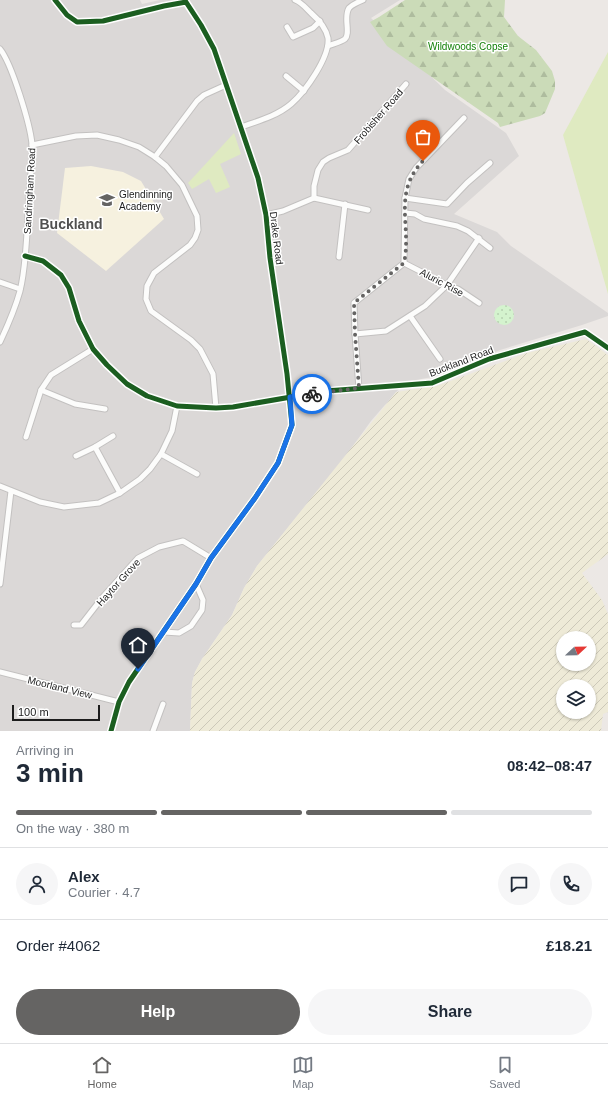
<!DOCTYPE html>
<html lang="en">
<head>
<meta charset="utf-8">
<style>
	body { margin:0; font-family:Arial,sans-serif; background:#f6f6f7; color:#1f2937; height:100vh; display:flex; flex-direction:column; font-size:15px; white-space:nowrap }
	* { box-sizing:border-box; margin:0 }
	p { font-size:13px; color:#747a83 }
	.icon { flex:none; width:22px; height:22px; fill:none; stroke:currentColor; stroke-width:2; stroke-linecap:round; stroke-linejoin:round }
	.map { position:relative; height:731px; overflow:hidden }
	.drawer { display:flex; flex-direction:column; background:#fff; flex:1 }
	.drawer>* { flex:none }
	.needle { width:26px; rotate:68deg }
	.fabs { position:absolute; left:556px; top:631px; display:grid; gap:8px }
	.fabs a { display:grid; place-items:center; width:40px; height:40px; border-radius:50%; background:#fff; box-shadow:0 1px 3px #0004; font-size:20px }
	.scale { position:absolute; left:12px; bottom:10px; width:88px; box-sizing:border-box; padding-left:4px; border:2px solid #1d1d1d; border-top:0; font-size:11px; line-height:14px; white-space:nowrap; color:#1d1d1d; -webkit-text-stroke:3px #fff; paint-order:stroke }
	.pin { position:absolute; display:grid; place-items:center; width:34px; height:34px; color:#fff; margin:-41px -17px; border-radius:50% 50% 50% 0; rotate:-45deg; box-shadow:0 0 4px #0007 }
	.pin .icon { rotate:45deg }
	.courier { position:absolute; display:grid; place-items:center; width:40px; height:40px; margin:-20px; border:3px solid #1a73e8; border-radius:50%; background:#fff; color:#222; box-shadow:0 1px 5px #0007 }
	.head em { font-style:normal; font-weight:700 }
	.head div { display:flex; flex-direction:column-reverse }
	.head { display:flex; align-items:center; justify-content:space-between; height:68px; padding:0 16px }
	h1 { font-size:26px; font-weight:700; line-height:30px }
	.bar { display:grid; grid-template-columns:repeat(4,1fr); gap:6px 4px; align-content:center; height:48px; padding:0 16px }
	.bar i { height:5px; border-radius:3px; background:#e0e1e3 }
	.bar .active { background:#656463 }
	.bar p { grid-column:span 4 }
	.line { display:flex; align-items:center; gap:10px; padding:0 16px; border-top:1px solid #e0e1e3 }
	.line div { flex:1 }
	.round { display:grid; place-items:center; flex:none; width:42px; height:42px; border-radius:21px; background:#f6f6f7 }
	.button { display:flex; gap:8px; margin-top:auto; padding:8px 16px }
	.button a { flex:1; height:46px; border-radius:24px; background:#656463; color:#fff; font-size:16px; font-weight:700; line-height:46px; text-align:center }
	.button a+a { background:#f6f6f7; color:#1f2937 }
	.menu { display:flex; justify-content:space-around; align-items:center; height:56px; border-top:1px solid #e0e1e3; background:#fff; font-size:11px; color:#747a83 }
	.menu a { display:grid; justify-items:center; gap:2px }
	.menu .active { color:#656463 }
	.map>svg:first-child { display:block }
</style>
</head>
<body>
<div class="map">
<svg width="608" height="731" viewBox="0 0 608 731">
	<defs>
		<pattern id="farmland-furrows" width="10" height="10" patternUnits="userSpaceOnUse"><rect width="10" height="10" fill="#eeead7"/><path d="M-1 1l2-2M0 10L10 0M9 11l2-2" fill="none" stroke="#ccc8b8"/></pattern>
		<pattern id="forest-firs" width="22" height="20" patternUnits="userSpaceOnUse"><rect width="22" height="20" fill="#cbdbb8"/><path d="M5 1l3.5 6h-7zM16 11l3.5 6h-7z" fill="#aebc9e"/></pattern>
		<pattern id="park-dots" width="8" height="8" patternUnits="userSpaceOnUse"><rect width="8" height="8" fill="#d4f3ce"/><path d="M2 2h.1M6 6h.1" fill="none" stroke="#b6d0b0" stroke-width="1.8" stroke-linecap="round"/></pattern>
	</defs>
	<rect width="100%" height="100%" fill="#ece8e5"/>
	<polygon fill="#dbd8d7" points="0,0 140,0 142,4 160,0 400,0 371,18 445,90 506,133 519,156 454,214 497,232 511,246 608,313 608,316 582,325 500,350 438,376 405,382 371,421 345,457 257,566 244,588 232,615 202,659 195,672 192,683 190,731 0,731"/>
	<polygon fill="#f6f1df" points="91,166 123,172 141,181 164,219 106,271 57,233 65,168"/>
	<path fill="url(#farmland-furrows)" fill-rule="evenodd" d="M 586,339 L 608,355 L 608,554 L 582,573 L 602,600 L 608,614 L 608,712 L 603,714 L 601,731 L 190,731 L 192,683 L 195,672 L 202,659 L 232,615 L 244,588 L 257,566 L 396,392 L 437,386 L 527,353 ZM 563,638 L 589,638 L 589,664 L 563,664 ZM 563,686 L 589,686 L 589,712 L 563,712 Z"/>
	<g fill="#dfeac1">
		<polygon points="608,52 608,294 563,135"/>
		<polygon points="234,133 241,154 220,164 230,187 216,193 209,179 192,189 188,183"/>
	</g>
	<polygon fill="url(#forest-firs)" points="405,0 505,0 504,17 518,36 536,50 552,71 555,81 555,89 545,113 540,116 500,127 498,123 387,46 370,22 379,17"/>
	<circle fill="url(#park-dots)" cx="504" cy="315" r="10"/>
	<g fill="none" stroke-linecap="round" stroke-linejoin="round">
		<defs>
			<g id="minor">
				<polyline points="55,0 67,15 77,22 103,21 164,6 186,2 201,25 214,49 258,178 266,215 270,258 287,374 292,425 278,463 255,498 211,558 196,584 129,682 119,702 111,731"/>
				<polyline points="287,27 293,37 313,28 320,21"/>
				<path d="M 328,46 C 333,44 341,42 345,39 C 351,33 343,17 349,8 C 352,5 358,2 363,0"/>
				<path d="M 0,49 C 12,64 30,124 32,144 C 33,161 30,179 29,196 C 27,225 27,263 20,291 C 15,309 8,325 0,342"/>
				<polyline points="286,76 304,91"/>
				<path d="M 241,127 C 258,121 277,116 291,104 C 305,92 330,57 328,38 C 326,28 319,20 311,13 C 306,8 301,2 295,0"/>
				<polyline points="32,145 76,136 97,135 119,140 139,147 155,157 166,166 182,185 197,216 198,230 195,238 190,245 154,273 147,286 146,299 151,311 191,340 200,349 213,374 216,408"/>
				<polyline points="155,157 197,101 204,95 226,85"/>
				<polyline points="314,198 368,210"/>
				<polyline points="405,198 447,204 467,183 490,163"/>
				<polyline points="405,213 415,214 424,219 457,226 468,231 490,248"/>
				<polyline points="266,215 283,211 314,198 314,186 318,170 323,162 329,158 348,150 406,84"/>
				<polyline points="25,256 43,261 61,275 69,288 79,321 93,349 107,365 127,384 147,396 177,406 216,408 233,407 326,391 432,383 489,359 585,332 608,348"/>
				<polyline points="339,257 345,204"/>
				<polyline points="404,263 447,285 458,289 479,303"/>
				<polyline points="0,282 20,289"/>
				<polyline points="410,316 440,359"/>
				<polyline points="355,334 386,331 425,306 447,285 479,238"/>
				<polyline points="359,389 355,334 354,303 404,263 405,198 409,179 416,168 464,118"/>
				<polyline points="41,390 75,404 105,409"/>
				<polyline points="26,437 41,390 51,375 93,349"/>
				<polyline points="95,447 120,493"/>
				<polyline points="161,454 197,474"/>
				<polyline points="76,456 95,447 113,436"/>
				<polyline points="0,486 40,502 64,507 99,503 120,493 140,479 150,469 161,454 172,431 177,406"/>
				<polyline points="0,584 11,491"/>
				<polyline points="74,625 81,625 102,598 138,558 159,547 183,541 211,558"/>
				<polyline points="164,632 179,633 191,626 202,610 203,600 196,584"/>
				<polyline points="0,672 119,702"/>
				<polyline points="153,731 163,704"/>
			</g>
		</defs>
		<use href="#minor" stroke="#c3c1c0" stroke-width="7"/>
		<use href="#minor" stroke="#fcfcfb" stroke-width="5"/>
		<defs>
			<g id="cycleway">
				<polyline points="55,0 67,15 77,22 103,21 164,6 186,2 201,25 214,49 258,178 266,215 270,258 287,374 292,425 278,463 255,498 211,558 196,584 129,682 119,702 111,731"/>
				<polyline points="25,256 43,261 61,275 69,288 79,321 93,349 107,365 127,384 147,396 177,406 216,408 233,407 326,391 432,383 489,359 585,332 608,348"/>
			</g>
		</defs>
		<use href="#cycleway" stroke="#fff" stroke-width="8"/>
		<use href="#cycleway" stroke="#1b5e20" stroke-width="5"/>
	</g>
	<g fill="none" stroke-linecap="round" stroke-linejoin="round">
		<path stroke="#656463" stroke-width="4" stroke-dasharray="0 7.2" d="M 312,394 L 359,388 L 355,334 L 354,303 L 404,263 C 412,226 392,193 423,161"/>
		<polyline stroke="#1a73e8" stroke-width="5" points="138,669 196,584 211,558 255,498 278,463 292,425 290,397 312,394"/>
	</g>
	<defs>
		<symbol id="school-bare" viewBox="-9 -9 18 18"><path d="M0-5L7-2L0 1L-7-2ZM-4 1L0 2.5L4 1V4Q0 6-4 4Z" fill="#656463" stroke="#fff" stroke-width="2.5" paint-order="stroke"/></symbol>
	</defs>
	<g fill-rule="evenodd">
		<use href="#school-bare" x="96" y="189" width="22" height="22"/>
	</g>
	<g text-anchor="middle" stroke-width="3" stroke-linejoin="round" paint-order="stroke">
		<g font-size="10" fill="#117f06" stroke="#fff">
			<text x="468" y="50">Wildwoods Copse</text>
		</g>
		<g font-size="10" fill="#1d1d1d" stroke="#fff">
			<text transform="translate(378 116) rotate(-49)" y="4">Frobisher Road</text>
			<text transform="translate(29 191) rotate(-87)" y="4">Sandringham Road</text>
			<text transform="translate(277 238) rotate(83)" y="4">Drake Road</text>
			<text transform="translate(442 282) rotate(28)" y="4">Aluric Rise</text>
			<text transform="translate(461 361) rotate(-21)" y="4">Buckland Road</text>
			<text transform="translate(118 582) rotate(-48)" y="4">Haytor Grove</text>
			<text transform="translate(60 687) rotate(14)" y="4">Moorland View</text>
		</g>
		<g font-size="10" fill="#1d1d1d" stroke="#fff" text-anchor="start">
			<text x="119" y="198">Glendinning<tspan x="119" dy="12">Academy</tspan></text>
		</g>
		<g font-size="14" font-weight="bold" fill="#505050" stroke="#fff">
			<text x="71" y="229">Buckland</text>
		</g>
	</g>
</svg>
<div class="fabs">
<a><svg class="needle" viewBox="-14 -14 28 28"><path d="M0-13l5 13h-10z" fill="#e53935"/><path d="M0 13l5-13h-10z" fill="#747a83"/></svg></a>
<a><svg class="icon" aria-label="layers" viewBox="0 0 24 24"><path d="M12 4l9 5-9 5-9-5zM3 14l9 5 9-5"/></svg></a>
</div>
<div class="scale">100 m</div>
<div class="pin" style="left:423px;top:161px;background:#ea580c"><svg class="icon" aria-label="bag" viewBox="0 0 24 24"><path d="M5 8h14l-1 12H6zM9 8a3 3 0 0 1 6 0"/></svg></div>
<div class="pin" style="left:138px;top:669px;background:#1f2937"><svg class="icon" aria-label="home" viewBox="0 0 24 24"><path d="M3 11l9-7 9 7M6 9v11h12V9"/></svg></div>
<div class="courier" style="left:312px;top:394px"><svg class="icon" aria-label="bike" viewBox="0 0 24 24"><circle cx="6" cy="16" r="4"/><circle cx="18" cy="16" r="4"/><path d="M6 16l4-8h5l3 8M10 8l3 8H6M13 5h3"/></svg></div>
</div>
<section class="drawer">
<div class="head"><div><h1>3 min</h1><p>Arriving in</p></div><em>08:42–08:47</em></div>
<div class="bar"><i class="active"></i><i class="active"></i><i class="active"></i><i></i><p>On the way · 380 m</p></div>
<div class="line" style="height:72px"><a class="round"><svg class="icon" aria-label="person" viewBox="0 0 24 24"><circle cx="12" cy="8" r="4"/><path d="M4 21q1-7 8-7t8 7"/></svg></a><div><b>Alex</b><p>Courier · 4.7</p></div><a class="round"><svg class="icon" aria-label="chat" viewBox="0 0 24 24"><path d="M4 5h16v11H9l-5 4z"/></svg></a><a class="round"><svg class="icon" aria-label="phone" viewBox="0 0 24 24"><path d="M5 4h4l2 5-3 2q2 4 5 5l2-3 5 2v4C11 20 4 13 5 4z"/></svg></a></div>
<div class="line" style="height:52px"><div>Order #4062</div><b>£18.21</b></div>
<div class="button"><a>Help</a><a>Share</a></div>
</section>
<nav class="menu">
<a class="active"><svg class="icon" aria-label="home" viewBox="0 0 24 24"><path d="M3 11l9-7 9 7M6 9v11h12V9"/></svg>Home</a>
<a><svg class="icon" aria-label="map" viewBox="0 0 24 24"><path d="M3 6l6-2 6 2 6-2v14l-6 2-6-2-6 2zM9 4v14M15 6v14"/></svg>Map</a>
<a><svg class="icon" aria-label="saved" viewBox="0 0 24 24"><path d="M7 4h10v16l-5-4-5 4z"/></svg>Saved</a>
</nav>
</body>
</html>
